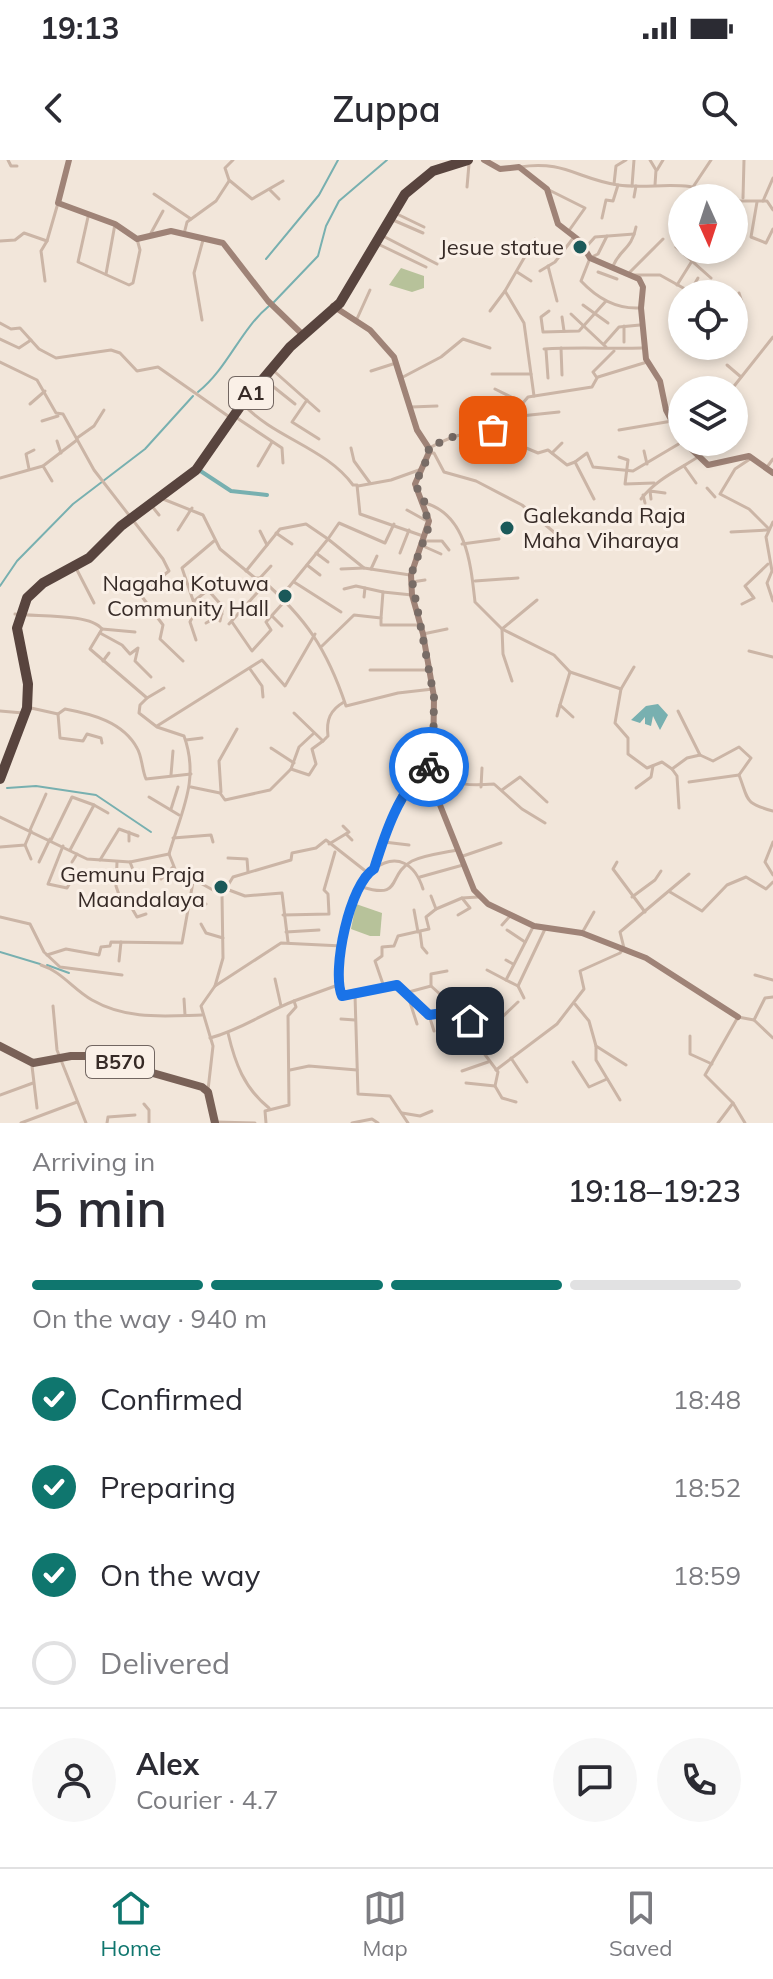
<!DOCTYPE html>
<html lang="en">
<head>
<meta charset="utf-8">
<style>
	body { margin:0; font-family:Mulish,sans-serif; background:#f7f7f7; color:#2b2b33; height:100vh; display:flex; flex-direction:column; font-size:30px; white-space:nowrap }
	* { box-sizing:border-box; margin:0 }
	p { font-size:26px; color:#7c7c81 }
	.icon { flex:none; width:44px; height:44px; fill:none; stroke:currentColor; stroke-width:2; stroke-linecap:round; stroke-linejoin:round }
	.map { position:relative; height:963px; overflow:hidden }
	.panel { display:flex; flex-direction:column; background:#fff; flex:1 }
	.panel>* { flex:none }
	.needle { width:52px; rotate:177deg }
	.buttons { position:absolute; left:668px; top:24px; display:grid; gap:16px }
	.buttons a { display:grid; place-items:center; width:80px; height:80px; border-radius:50%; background:#fff; box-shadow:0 4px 12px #0003; font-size:40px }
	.pin { position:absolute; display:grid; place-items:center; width:68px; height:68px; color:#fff; margin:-34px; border-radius:16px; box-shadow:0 4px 12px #0006 }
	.courier { position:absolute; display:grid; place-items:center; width:80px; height:80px; margin:-40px; border:6px solid #1a73e8; border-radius:50%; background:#fff; color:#222; box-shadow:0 2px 10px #0007 }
	.overview em { font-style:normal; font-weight:600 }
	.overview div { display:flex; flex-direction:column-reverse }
	.overview { display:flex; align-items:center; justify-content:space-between; height:136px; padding:0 32px }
	h1 { font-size:52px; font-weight:600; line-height:60px }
	.bar { display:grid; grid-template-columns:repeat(4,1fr); gap:12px 8px; align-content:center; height:96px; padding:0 32px }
	.bar i { height:10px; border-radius:6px; background:#e1e1e2 }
	.bar .active { background:#0f766e }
	.bar p { grid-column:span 4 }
	.line { display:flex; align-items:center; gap:20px; padding:0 32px; border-top:2px solid #e1e1e2 }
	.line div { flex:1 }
	.round { display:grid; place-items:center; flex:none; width:84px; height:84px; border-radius:42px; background:#f7f7f7 }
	ol { padding:0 32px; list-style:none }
	li { display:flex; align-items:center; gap:24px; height:88px }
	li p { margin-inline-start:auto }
	li .icon { padding:8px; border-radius:50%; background:#0f766e; color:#fff; stroke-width:4 }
	li:last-child { color:#7c7c81 }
	li i { width:44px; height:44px; border:4px solid #e1e1e2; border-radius:50% }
	.status { display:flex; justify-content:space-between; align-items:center; height:56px; padding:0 40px; background:#fff; direction:ltr }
	.status svg { height:22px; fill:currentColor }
	header { display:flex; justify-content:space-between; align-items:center; height:104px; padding:0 32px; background:#fff; font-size:36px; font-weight:600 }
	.dock { display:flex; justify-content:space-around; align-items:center; height:112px; border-top:2px solid #e1e1e2; background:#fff; font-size:22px; color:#7c7c81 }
	.dock a { display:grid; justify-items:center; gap:4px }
	.dock .active { color:#0f766e }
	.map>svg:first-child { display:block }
</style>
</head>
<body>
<div class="status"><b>19:13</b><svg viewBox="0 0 49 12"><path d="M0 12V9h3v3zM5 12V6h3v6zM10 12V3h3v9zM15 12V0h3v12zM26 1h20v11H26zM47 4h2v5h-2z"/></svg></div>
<header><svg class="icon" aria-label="back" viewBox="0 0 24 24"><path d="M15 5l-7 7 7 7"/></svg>Zuppa<svg class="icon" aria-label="search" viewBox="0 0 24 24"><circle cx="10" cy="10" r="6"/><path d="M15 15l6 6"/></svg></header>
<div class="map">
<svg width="773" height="963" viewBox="0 0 773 963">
	<rect width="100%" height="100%" fill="#f2e6da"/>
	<g fill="#b7c29a">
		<polygon points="401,108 424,116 424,128 412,132 389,125"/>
		<polygon points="356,744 382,753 380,776 370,776 351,769"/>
	</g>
	<polygon fill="#78b0b0" points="658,544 668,555 660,570 653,556 651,566 645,564 645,557 640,563 631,560 646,546"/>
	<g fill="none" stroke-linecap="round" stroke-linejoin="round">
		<g stroke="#78b0b0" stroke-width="2">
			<polyline points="266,99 319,35 338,0"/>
			<polyline points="274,142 318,96 326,66 339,41 387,0"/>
			<path d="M 198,232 C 228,208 240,170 269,146"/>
			<polyline points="0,426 17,401 73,344 145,289 193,236"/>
			<polyline points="7,628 36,626 96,635 151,672"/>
			<polyline points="0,792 40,804"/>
			<polyline points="47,805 69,813"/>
		</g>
		<polyline stroke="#78b0b0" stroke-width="4" points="199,310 231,331 267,335"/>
		<g stroke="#cbb5a6" stroke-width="3">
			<polyline points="8,0 11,6 17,6"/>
			<polyline points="233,0 225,8 229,20 252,39 283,21"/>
			<polyline points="650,0 656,10 655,25"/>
			<path d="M 520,7 C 564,0 578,19 618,25 C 652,30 691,17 722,38"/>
			<polyline points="657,10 663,0"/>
			<polyline points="614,24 616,6 626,0"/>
			<polyline points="632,26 634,0"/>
			<polyline points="467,27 469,4"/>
			<polyline points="693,27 711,0"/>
			<polyline points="547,29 585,48 568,72"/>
			<polyline points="270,30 279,39"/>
			<polyline points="154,34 191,59"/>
			<polyline points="634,37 636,26"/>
			<polyline points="743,38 744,0"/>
			<polyline points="734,41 767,41 773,50"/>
			<polyline points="763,41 773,18"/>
			<polyline points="757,42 751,77 766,83 773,69"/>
			<polyline points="397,54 424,67"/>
			<polyline points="88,57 78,102 129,125 133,123 140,90 137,79"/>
			<polyline points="602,58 606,40 613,41 618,25"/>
			<polyline points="393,60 423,73"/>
			<polyline points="151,73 163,51"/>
			<polyline points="184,74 187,62 216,41 229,21"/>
			<polyline points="383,76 437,104"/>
			<path d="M 607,76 L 598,94 L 590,98 L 581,121 C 596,137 616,149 639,148"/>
			<polyline points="0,81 15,80 24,73 47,81 58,43"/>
			<polyline points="378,84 426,107"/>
			<polyline points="586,87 595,77 634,74"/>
			<polyline points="676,87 711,118"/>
			<polyline points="548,106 557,141"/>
			<path d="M 613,106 C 620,89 632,89 636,67"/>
			<polyline points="540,111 555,102 574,77"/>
			<polyline points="517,112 531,121"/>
			<polyline points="598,112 617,119"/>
			<polyline points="630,112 663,79"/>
			<polyline points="106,114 115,64"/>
			<polyline points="634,115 660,115 694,134"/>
			<polyline points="45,121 41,91 47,81"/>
			<polyline points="677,125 692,101"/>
			<polyline points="690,132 698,118"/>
			<polyline points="711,134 720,125"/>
			<polyline points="583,145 608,163"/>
			<polyline points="490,151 505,131"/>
			<polyline points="549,151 541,157 543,172 579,171 606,141"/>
			<polyline points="734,151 745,152 739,133"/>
			<polyline points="571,154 606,187"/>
			<polyline points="562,157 564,171"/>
			<polyline points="202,160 194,113 203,80"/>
			<polyline points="356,161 370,130"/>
			<polyline points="0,163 11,169 20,168 39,189 56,198 111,190 120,193 137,211 158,207 228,256"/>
			<polyline points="0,179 19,188 31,180"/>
			<polyline points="624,182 624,166"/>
			<polyline points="604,184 619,167 640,165"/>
			<polyline points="561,188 562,215"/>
			<path d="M 544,189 C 578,187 609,189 642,188"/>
			<polyline points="546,190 548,218"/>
			<polyline points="0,202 37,220 56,253 63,254 94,310 163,399 169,411 140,434 163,465 160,479 183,501"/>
			<polyline points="727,205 741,217"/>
			<polyline points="371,211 396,203"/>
			<polyline points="275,212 319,251"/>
			<polyline points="492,214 531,214"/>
			<polyline points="403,217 441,197 463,179 490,188"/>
			<polyline points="598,217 647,202"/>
			<polyline points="265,220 295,244"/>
			<polyline points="495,229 523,243"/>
			<polyline points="709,230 717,223 727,230"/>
			<polyline points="731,230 773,177"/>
			<polyline points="534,236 524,163 505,131 535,79"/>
			<polyline points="307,240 292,262 319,279"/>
			<polyline points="30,244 45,231"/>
			<path d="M 244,245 C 275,278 326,288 353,325 L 357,325 L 360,354 L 423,376"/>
			<polyline points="411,247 437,246"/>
			<polyline points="463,253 493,270"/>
			<polyline points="511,257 559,252"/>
			<polyline points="237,258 282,288 283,303"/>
			<polyline points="42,261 58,256"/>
			<polyline points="673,263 682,255"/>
			<polyline points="619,270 672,261"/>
			<polyline points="481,276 500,277 538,293 548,290 567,305 575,302 594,339"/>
			<polyline points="77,278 94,266 104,250"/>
			<polyline points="57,281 61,293"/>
			<path d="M 431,287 C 450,278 459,271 481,276 L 511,257 L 528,237 L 592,227 L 597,218 L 593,212 L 614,191"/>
			<polyline points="351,288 354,301 370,323"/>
			<polyline points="644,291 647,304"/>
			<polyline points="430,293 434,293 444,312 476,321 522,345 562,379"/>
			<polyline points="552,293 562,283"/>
			<polyline points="619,297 628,300 625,324 654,323"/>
			<polyline points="750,299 735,309 720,334 749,349 768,368"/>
			<polyline points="575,302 587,293 593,307 633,311 682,282"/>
			<polyline points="43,306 52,321"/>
			<polyline points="258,306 272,282"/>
			<polyline points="684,306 696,323"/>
			<polyline points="767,307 773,299"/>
			<polyline points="29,309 26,294 34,290"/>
			<polyline points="0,318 43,306 77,280"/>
			<polyline points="358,326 391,320 419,310"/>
			<polyline points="707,328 715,337"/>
			<polyline points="643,335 645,343"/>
			<path d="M 163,339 L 203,355 L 220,389 L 255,418 L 260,418 C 306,458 327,489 346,546 L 398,533 L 433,529"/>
			<path d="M 641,339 C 661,313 693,305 718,282"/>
			<polyline points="651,339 650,331 665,333"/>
			<path d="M 425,343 C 467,355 471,406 475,442 L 502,469 L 554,495 L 570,512 L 621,529"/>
			<polyline points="151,345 159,355"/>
			<polyline points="407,350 425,360"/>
			<polyline points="773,362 766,377 772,411 767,423 773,441"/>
			<polyline points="394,364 385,383 339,363 328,379 364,408 410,415"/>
			<polyline points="178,370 192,348"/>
			<polyline points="260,371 267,385"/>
			<polyline points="731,372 767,370"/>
			<polyline points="276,373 292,384"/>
			<polyline points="425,381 442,381 449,390"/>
			<polyline points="462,384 499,379"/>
			<polyline points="423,386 441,394"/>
			<polyline points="316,393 328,402"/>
			<polyline points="400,393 409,370"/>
			<polyline points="307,405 320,415"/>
			<polyline points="341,409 364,408"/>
			<polyline points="371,409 377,396"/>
			<polyline points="77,410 94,443"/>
			<polyline points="246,411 280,369 306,364 328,379 280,438"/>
			<polyline points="260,418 271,406"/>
			<polyline points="475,421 518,418"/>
			<polyline points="294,422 341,452"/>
			<polyline points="412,422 425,420"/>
			<polyline points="241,429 255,418"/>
			<polyline points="344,429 356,426 383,432"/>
			<polyline points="364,437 365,428"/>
			<polyline points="194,441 208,430 223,447 220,461"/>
			<polyline points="742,444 754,438 745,426 768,404"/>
			<path d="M 15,454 C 37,457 90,453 102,469 L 90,489 L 147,538 L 140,545 L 139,553 L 157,567 L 184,576 C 200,620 181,652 169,694"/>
			<polyline points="272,456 282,466"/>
			<polyline points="381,458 383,432 412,435"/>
			<polyline points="232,462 252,491 271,470 266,462 284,442"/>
			<polyline points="206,463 222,454"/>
			<polyline points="229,464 266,423"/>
			<polyline points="102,469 135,472"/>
			<polyline points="100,473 122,485 130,494 138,488 135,501 151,517"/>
			<polyline points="423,474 447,469"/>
			<polyline points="196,480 190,462 196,449 182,408 214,381"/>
			<polyline points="322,486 354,455 381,458 381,465 421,465"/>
			<polyline points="749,491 773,497"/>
			<polyline points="103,501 109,493"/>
			<path d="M 634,507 L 621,529 L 615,563 L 628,578 L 628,594 L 647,608 L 662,602 L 672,609 L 687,598 L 700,595 L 713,601 L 739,587 L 751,598 L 739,615 C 749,641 744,643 773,651"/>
			<polyline points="250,509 262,526 263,537"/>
			<polyline points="370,510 430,510"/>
			<polyline points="570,512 560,545 573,557"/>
			<polyline points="512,521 503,494 502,469 537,440"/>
			<polyline points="147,538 164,528"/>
			<path d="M 31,548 L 58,554 L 65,549 C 92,554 123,562 137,588 C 142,596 142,610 146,619 L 191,614"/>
			<polyline points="0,551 23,553"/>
			<polyline points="678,551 700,595"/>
			<path d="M 294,553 L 323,581 L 328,576 C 326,560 330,550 344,542"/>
			<polyline points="58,554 60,578 83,581 87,574 101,578 102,583"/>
			<polyline points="557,556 560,545"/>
			<polyline points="157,566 262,500 285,526 315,474"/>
			<polyline points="313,574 299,587 291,609 309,615 316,604 312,589 323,581"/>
			<polyline points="186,580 202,578"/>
			<polyline points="271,588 294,603"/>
			<polyline points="413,591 431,598"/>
			<path d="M 431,606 C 404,621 383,680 374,709 C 350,723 331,812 342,836 L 397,825 L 429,855 L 460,851 L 470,861 L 471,876 L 498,912 L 495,926 L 502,938 L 516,942"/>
			<polyline points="672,609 677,616 679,648"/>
			<path d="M 436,611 C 456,626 470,626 494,624 L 522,649 L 545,663"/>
			<polyline points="171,615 173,591"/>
			<polyline points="689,622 739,615"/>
			<polyline points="191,627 220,633 225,640 270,630 291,609"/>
			<polyline points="481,627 482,608"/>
			<polyline points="636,628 651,617 653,606"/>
			<polyline points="502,630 520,617 547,642"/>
			<polyline points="221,632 219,601 237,569"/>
			<polyline points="149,637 179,655"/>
			<polyline points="171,649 178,627"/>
			<polyline points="0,657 87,699 130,702 169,694"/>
			<polyline points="30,670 46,634"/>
			<polyline points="129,672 129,681"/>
			<polyline points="346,674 352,680"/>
			<polyline points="173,678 211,675 213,682"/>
			<polyline points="51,680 72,637 94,645"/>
			<polyline points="384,682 409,685"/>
			<polyline points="773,682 765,702 773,715"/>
			<polyline points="329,684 349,672 343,666"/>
			<polyline points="25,685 31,699"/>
			<polyline points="63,686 48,724 67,728 70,723"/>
			<polyline points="0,687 25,685 31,671"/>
			<polyline points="70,690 94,645 108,653"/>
			<polyline points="169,694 175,709 222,735"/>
			<polyline points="463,696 501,683"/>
			<polyline points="228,698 247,699 248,712"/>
			<polyline points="100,700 119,669 138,676"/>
			<polyline points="39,702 50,679"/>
			<polyline points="72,702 77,694"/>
			<polyline points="117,702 116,726 121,741 130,745 137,757 146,754"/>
			<polyline points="130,702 135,715"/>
			<polyline points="617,702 613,709 645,752"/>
			<path d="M 374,709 C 397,692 415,704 423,729"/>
			<polyline points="420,717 463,705"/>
			<polyline points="161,719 173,707"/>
			<path d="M 362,727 C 404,740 386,715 412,701 C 424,695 443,693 457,690"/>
			<polyline points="229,730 245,736 282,733 288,782"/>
			<polyline points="670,732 702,751 727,725 746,717 766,729 773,722"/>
			<polyline points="222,735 233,717 291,700 292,693 316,688 326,680 368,713"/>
			<polyline points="632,737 655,720 661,711"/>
			<polyline points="162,739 206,744"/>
			<polyline points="436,749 462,738 478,737"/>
			<polyline points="414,750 418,772"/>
			<polyline points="283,755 329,754 328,734 324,730 335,692"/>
			<polyline points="458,755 470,748 462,738"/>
			<polyline points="0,757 30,764 44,792 60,807 122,815"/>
			<polyline points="201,764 206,773 223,778"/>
			<polyline points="502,765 511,755"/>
			<polyline points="533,767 506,820 518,826 545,769"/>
			<polyline points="507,770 525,782"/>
			<polyline points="286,772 319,770"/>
			<polyline points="420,772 422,787 427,793"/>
			<polyline points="582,773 594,752"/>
			<polyline points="47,795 66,789 99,795 101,787 110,786 111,782 182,783 193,722"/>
			<polyline points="506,800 513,804"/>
			<polyline points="119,801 121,782"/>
			<path d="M 41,805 C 61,811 74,830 92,840 C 127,860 163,856 202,855"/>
			<polyline points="487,810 506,820"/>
			<polyline points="755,815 773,820"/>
			<polyline points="275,819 281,846"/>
			<polyline points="215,826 223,798 222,735"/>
			<polyline points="431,826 431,814 447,811"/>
			<polyline points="518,826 524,838"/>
			<polyline points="384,827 375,801 382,796 382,787 394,786 398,776 429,769 426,757 436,749 431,736"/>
			<polyline points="405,833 431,826 441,835"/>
			<polyline points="355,835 358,934 390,936 408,963"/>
			<polyline points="408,836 417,864"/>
			<polyline points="184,839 185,855"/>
			<polyline points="575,844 589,861 596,886 626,905"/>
			<polyline points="53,846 57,890 86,963"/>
			<polyline points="429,855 434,871"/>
			<polyline points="341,859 355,860"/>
			<polyline points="754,860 765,838 773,837"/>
			<path d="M 228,873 C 235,903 244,928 269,948"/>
			<polyline points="471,876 497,862 518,842"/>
			<polyline points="690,876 690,894 712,904"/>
			<path d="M 210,878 C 243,869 263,853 294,841"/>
			<polyline points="596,886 596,900 620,940"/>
			<polyline points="447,893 444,885 474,879"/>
			<polyline points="511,898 527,922"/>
			<polyline points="573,902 589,927 607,919"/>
			<polyline points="32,906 37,948"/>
			<polyline points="290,910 309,906 357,910"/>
			<polyline points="496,910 557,864 584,829 580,811 620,793 624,788 620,772 689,714"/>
			<polyline points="462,911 488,902"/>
			<polyline points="466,923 495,926"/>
			<polyline points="208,930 213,886 201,846 215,826 281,783 342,786"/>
			<polyline points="0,935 33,923"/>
			<polyline points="733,943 745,963"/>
			<polyline points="144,944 149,950 149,963"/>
			<polyline points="402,953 420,956 432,951"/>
			<polyline points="215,962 255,963"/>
			<polyline points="21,963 77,942"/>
			<polyline points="107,963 108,957 135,955"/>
			<polyline points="266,963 265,951 289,945 288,856 296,847 294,841 338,825"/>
			<polyline points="352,963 372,959 378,963"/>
			<polyline points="718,963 733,943 705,915 738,857 754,860 773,878"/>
		</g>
		<g stroke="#9f8377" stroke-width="6">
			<polyline points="69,0 58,43 115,64 137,79 171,71 223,83 268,141 303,175"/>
			<polyline points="484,0 500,9 519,7 547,29 558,64 580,81 590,98 639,119 643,127 641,148 646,199 660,221 666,250 682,280"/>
			<polyline points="333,146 370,170 394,197 417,270 430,290 415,324 429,361 411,415 412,435 423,474 434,537 433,605 440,645 474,730 488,744 534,766 582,773 646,798 738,857"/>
			<polyline points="684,282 708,305 749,296 773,313"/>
		</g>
		<polyline stroke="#796157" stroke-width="8" points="0,886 33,903 71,896 93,896 202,927 208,932 215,963"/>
		<polyline stroke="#58443e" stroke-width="10" points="0,619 27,548 28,524 17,468 27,438 43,423 89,398 121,366 196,310 242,244 290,187 340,143 405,34 433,11 468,0"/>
	</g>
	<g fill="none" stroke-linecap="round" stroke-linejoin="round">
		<path stroke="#786c66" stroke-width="8" stroke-dasharray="0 14.4" d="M 429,607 L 433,605 L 434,537 L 411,415 L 428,369 L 425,343 L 415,324 L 430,293 L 428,288 C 448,279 458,271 481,276 L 493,270"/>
		<path stroke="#1a73e8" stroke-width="10" d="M 429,607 C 400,626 384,677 374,709 C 350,723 331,811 342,836 L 397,825 L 429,855 L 457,851 L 470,861"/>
	</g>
	<g fill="#1b5959" stroke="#faf0e7" stroke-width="3">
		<circle cx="580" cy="87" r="8"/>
		<circle cx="507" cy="368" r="8"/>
		<circle cx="285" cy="436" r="8"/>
		<circle cx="221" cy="727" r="8"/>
	</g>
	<g text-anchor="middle" stroke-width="6" stroke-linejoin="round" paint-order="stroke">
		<g fill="#faf0e7" stroke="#726661" stroke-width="2">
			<rect x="229" y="217" width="44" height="32" rx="6"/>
			<rect x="86" y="886" width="68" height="32" rx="6"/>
		</g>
		<g font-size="20" font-weight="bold" fill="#372b27">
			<text x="251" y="240">A1</text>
			<text x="120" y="909">B570</text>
		</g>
		<g font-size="22" fill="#372b27" stroke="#faf0e7" text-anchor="end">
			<text x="564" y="95">Jesue statue</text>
			<text x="523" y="363" text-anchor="start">Galekanda Raja<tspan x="523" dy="25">Maha Viharaya</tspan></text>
			<text x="269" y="431">Nagaha Kotuwa<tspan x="269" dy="25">Community Hall</tspan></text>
			<text x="205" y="722">Gemunu Praja<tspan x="205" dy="25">Maandalaya</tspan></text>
		</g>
	</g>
</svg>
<div class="buttons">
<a><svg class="needle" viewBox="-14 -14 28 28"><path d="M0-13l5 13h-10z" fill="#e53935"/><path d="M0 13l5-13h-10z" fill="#7c7c81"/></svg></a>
<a><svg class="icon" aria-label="locate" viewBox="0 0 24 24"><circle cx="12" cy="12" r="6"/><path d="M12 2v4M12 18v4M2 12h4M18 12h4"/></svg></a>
<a><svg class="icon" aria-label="layers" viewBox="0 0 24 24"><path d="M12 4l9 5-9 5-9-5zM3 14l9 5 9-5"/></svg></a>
</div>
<div class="pin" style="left:493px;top:270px;background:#ea580c"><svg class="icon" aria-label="bag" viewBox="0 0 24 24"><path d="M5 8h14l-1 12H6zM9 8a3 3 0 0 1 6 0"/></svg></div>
<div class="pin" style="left:470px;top:861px;background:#1f2937"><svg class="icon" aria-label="home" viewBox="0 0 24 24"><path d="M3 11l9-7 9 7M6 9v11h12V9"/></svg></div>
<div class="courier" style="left:429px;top:607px"><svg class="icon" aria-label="bike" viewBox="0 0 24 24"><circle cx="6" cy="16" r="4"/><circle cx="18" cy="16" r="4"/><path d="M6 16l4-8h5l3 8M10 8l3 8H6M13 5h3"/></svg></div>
</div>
<section class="panel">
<div class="overview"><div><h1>5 min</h1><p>Arriving in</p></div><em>19:18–19:23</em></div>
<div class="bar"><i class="active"></i><i class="active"></i><i class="active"></i><i></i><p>On the way · 940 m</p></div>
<ol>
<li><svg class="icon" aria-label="check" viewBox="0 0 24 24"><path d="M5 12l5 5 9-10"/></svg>Confirmed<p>18:48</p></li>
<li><svg class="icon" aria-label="check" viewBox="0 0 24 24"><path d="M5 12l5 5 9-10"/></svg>Preparing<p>18:52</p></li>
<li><svg class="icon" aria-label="check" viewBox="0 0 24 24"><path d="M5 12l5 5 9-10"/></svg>On the way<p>18:59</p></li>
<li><i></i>Delivered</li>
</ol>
<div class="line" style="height:144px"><a class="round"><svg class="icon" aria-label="person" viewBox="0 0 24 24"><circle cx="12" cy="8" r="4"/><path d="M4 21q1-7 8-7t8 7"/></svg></a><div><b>Alex</b><p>Courier · 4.7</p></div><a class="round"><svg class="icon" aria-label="chat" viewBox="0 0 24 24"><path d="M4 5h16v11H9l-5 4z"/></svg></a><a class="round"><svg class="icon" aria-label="phone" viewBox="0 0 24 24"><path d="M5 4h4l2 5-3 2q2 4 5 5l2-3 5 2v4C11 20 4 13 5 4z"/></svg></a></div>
</section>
<nav class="dock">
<a class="active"><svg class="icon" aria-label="home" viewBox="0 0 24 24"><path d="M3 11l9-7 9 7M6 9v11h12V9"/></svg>Home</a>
<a><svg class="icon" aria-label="map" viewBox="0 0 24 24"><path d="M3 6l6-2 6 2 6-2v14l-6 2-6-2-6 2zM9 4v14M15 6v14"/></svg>Map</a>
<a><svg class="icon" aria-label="saved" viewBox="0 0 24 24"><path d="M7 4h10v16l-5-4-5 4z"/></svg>Saved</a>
</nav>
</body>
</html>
